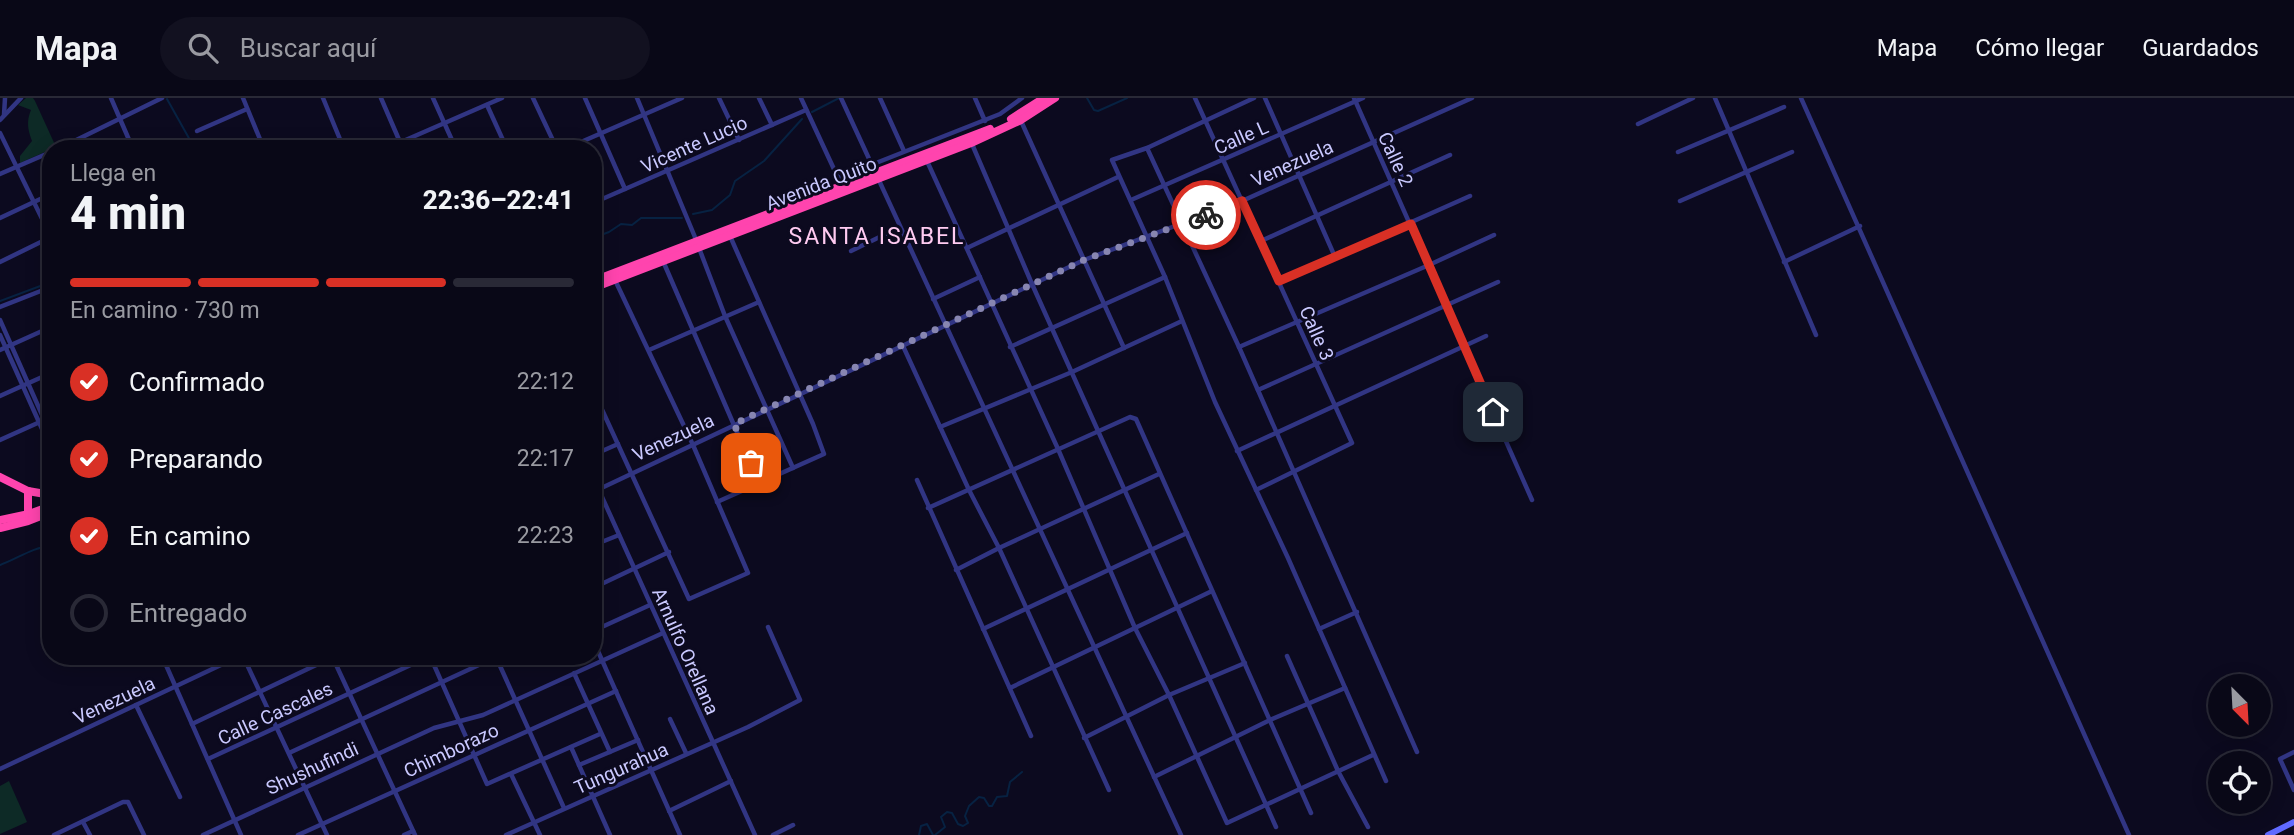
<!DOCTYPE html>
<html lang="es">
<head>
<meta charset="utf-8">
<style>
	body { margin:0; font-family:Roboto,sans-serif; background:#121120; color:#f1f3f6; height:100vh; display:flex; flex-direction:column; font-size:26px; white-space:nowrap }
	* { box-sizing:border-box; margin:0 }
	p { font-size:23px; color:#999aa1 }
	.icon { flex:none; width:38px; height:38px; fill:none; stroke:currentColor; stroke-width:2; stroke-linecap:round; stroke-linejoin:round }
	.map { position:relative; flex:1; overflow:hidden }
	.sheet { position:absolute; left:42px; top:42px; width:560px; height:525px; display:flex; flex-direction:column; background:#090817; border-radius:28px; box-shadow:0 4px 18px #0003,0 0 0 2px #292936 }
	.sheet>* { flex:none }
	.needle { width:46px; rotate:156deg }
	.fabs { position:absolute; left:2208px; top:576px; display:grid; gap:14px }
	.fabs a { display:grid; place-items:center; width:63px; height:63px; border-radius:50%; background:#090817; box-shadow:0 4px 18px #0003,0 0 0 2px #292936; font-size:35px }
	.pin { position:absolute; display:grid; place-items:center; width:60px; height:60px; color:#fff; margin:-30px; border-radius:14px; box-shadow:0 4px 10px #0006 }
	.courier { position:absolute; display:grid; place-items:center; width:70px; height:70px; margin:-35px; border:5px solid #d93025; border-radius:50%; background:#fff; color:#222; box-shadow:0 2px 9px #0007 }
	.headline em { font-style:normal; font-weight:800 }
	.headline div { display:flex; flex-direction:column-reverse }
	.headline { display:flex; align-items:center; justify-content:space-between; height:119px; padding:0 28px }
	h1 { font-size:46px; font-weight:800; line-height:52px }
	.bar { display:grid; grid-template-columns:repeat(4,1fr); gap:10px 7px; align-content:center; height:84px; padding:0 28px }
	.bar i { height:9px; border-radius:5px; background:#292936 }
	.bar .on { background:#d93025 }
	.bar p { grid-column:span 4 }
	ol { padding:0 28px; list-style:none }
	li { display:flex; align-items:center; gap:21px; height:77px }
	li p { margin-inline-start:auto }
	li .icon { padding:7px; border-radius:50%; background:#d93025; color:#fff; stroke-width:4 }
	li:last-child { color:#999aa1 }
	li i { width:38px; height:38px; border:4px solid #292936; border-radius:50% }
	header { display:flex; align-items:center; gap:42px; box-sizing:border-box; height:98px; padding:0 35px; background:#090817; border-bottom:2px solid #292936 }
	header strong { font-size:33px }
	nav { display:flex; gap:38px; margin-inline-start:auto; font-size:24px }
	.search { width:490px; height:63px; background:#121120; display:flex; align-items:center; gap:18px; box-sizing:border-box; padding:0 24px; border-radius:38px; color:#999aa1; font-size:26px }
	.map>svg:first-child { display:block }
</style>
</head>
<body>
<header>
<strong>Mapa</strong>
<div class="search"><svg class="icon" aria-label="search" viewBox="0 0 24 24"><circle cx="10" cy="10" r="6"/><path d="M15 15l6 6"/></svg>Buscar aquí</div>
<nav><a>Mapa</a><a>Cómo llegar</a><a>Guardados</a></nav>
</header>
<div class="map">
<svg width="2294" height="737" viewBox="0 0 2294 737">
	<rect width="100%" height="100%" fill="#0c0a1f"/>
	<g fill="#0d2a26">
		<path d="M 26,0 L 33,0 L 35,3 L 56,49 L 20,65 L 20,58 L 32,43 C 28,32 26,24 31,12 L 18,7 Z"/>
		<polygon points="9,683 27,724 0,736 0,688"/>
	</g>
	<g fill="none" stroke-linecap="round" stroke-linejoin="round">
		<g stroke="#072242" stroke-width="2">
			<polyline points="1087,0 1094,12 1098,13 1127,0"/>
			<polyline points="167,1 195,51"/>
			<polyline points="812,14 839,0"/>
			<polyline points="693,116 712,112 730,97 735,83 764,63 802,21"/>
			<polyline points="593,140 609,134 621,126 632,127 641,120 682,120"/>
			<polyline points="0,203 51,184"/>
			<path d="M 0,467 C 17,461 33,449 51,448"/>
			<polyline points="919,737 921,728 927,726 933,737"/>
			<polyline points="935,737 945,729 941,719 947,714 952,715 958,726 963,728 968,725 965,718 969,708 979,699 984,700 989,708 992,708 997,699 1007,698 1010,684 1022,674"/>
		</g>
		<g stroke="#313583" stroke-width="4.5">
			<polyline points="111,0 133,51"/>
			<polyline points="243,0 264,51"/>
			<polyline points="323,0 344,51"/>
			<polyline points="381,0 403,51"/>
			<polyline points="433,0 456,51"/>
			<polyline points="533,0 557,51"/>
			<polyline points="585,0 625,91"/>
			<polyline points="637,0 697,144"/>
			<polyline points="719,0 739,42"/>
			<polyline points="759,0 772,27"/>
			<polyline points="801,0 839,82"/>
			<polyline points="841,0 1181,737"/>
			<polyline points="880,0 904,53"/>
			<polyline points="975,0 985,23"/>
			<polyline points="1195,0 1352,345 1256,392"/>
			<polyline points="1254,0 1147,50 1112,62 1165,179 1215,304 1288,460 1386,683"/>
			<polyline points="1265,0 1335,159"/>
			<polyline points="1354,0 1532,402"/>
			<polyline points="1715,0 1816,237"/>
			<polyline points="1801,0 2129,737"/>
			<polyline points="487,7 507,51"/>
			<polyline points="4,17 5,0"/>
			<polyline points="0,22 21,0"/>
			<polyline points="1021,23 1124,250"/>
			<polyline points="1638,26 1693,0"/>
			<polyline points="197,33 247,11"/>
			<polyline points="0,35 51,139"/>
			<polyline points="972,46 1032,186 1276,729"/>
			<polyline points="1147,50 1239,249 1417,654"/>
			<polyline points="58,51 162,0"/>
			<polyline points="253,51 262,46"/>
			<polyline points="385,51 502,0"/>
			<polyline points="565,51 682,0"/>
			<polyline points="1678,54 1784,9"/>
			<polyline points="927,63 1058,351 1135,530 1169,597 1227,725 1373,657"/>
			<polyline points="0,76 51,54"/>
			<polyline points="838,80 1000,16 1022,0"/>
			<polyline points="1131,102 1363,0"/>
			<polyline points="1680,103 1792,54"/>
			<polyline points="593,105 806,12"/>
			<polyline points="0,120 51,96"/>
			<polyline points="1261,143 1450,57"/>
			<polyline points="699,150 725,218 793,370"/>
			<polyline points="967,150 1118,79"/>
			<polyline points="851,153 900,129"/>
			<polyline points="663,163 759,385"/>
			<polyline points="0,164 51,139"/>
			<polyline points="1784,164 1860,128"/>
			<polyline points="1279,183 1470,98"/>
			<polyline points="933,201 980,179"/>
			<polyline points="0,209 51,189"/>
			<polyline points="0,222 51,337"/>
			<polyline points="0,237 51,351"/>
			<polyline points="903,248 969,392 999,450 1109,692"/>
			<polyline points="1010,249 1165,179"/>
			<polyline points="1239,249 1429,167 1494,137"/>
			<polyline points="0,252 51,229"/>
			<polyline points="649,252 759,204"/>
			<polyline points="593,292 689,501 748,475 693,347 615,182"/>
			<polyline points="1258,292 1498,184"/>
			<polyline points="0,298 51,275"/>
			<polyline points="940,329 1072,274 1182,223"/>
			<polyline points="0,342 51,319"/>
			<polyline points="1237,353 1486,238"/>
			<polyline points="593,357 618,346"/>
			<polyline points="593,379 755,737"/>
			<polyline points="917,382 1031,638"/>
			<polyline points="593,394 1084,162 1242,103 1472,0"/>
			<polyline points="717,404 824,356 813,326 730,138"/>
			<polyline points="928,410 1130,319 1136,321 1311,715"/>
			<polyline points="604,443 619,437"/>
			<polyline points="956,472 999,450 1159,376"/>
			<polyline points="593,490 669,454"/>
			<polyline points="983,531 1187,435"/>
			<polyline points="1319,531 1357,514"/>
			<polyline points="593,533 650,507"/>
			<polyline points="593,542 680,737"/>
			<polyline points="162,558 241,737"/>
			<polyline points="243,558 327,737"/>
			<polyline points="332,558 415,737"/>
			<polyline points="1287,558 1338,673 1368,729"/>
			<polyline points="496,559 564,710"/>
			<polyline points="574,575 610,654"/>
			<polyline points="1010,590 1212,493"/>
			<polyline points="136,607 180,699"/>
			<polyline points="670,621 686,655"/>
			<polyline points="192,626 333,559"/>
			<polyline points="1084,640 1169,597 1245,565"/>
			<polyline points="571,649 610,737"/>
			<polyline points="2294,654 2280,661 2294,692"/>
			<polyline points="289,655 496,559"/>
			<polyline points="208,661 430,558 487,686 600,636"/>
			<polyline points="579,667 638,642"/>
			<polyline points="0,671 240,558"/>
			<polyline points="511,676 540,737"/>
			<polyline points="1154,679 1270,622 1345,590"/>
			<polyline points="669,713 731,683"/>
			<polyline points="83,724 90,737"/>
			<polyline points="54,737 123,704 128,704 144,737"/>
			<polyline points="203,737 434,630 483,617 663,535"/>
			<polyline points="298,737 616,593"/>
			<polyline points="404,737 413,733"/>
			<polyline points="506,737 748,629 800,602 768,529"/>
			<polyline points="773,737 793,727"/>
		</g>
		<polyline stroke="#606aff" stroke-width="6" points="2268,737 2294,724"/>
		<g stroke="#ff44ae" stroke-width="8">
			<polyline points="1011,21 1044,0"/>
			<polyline points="593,183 990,31"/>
			<polyline points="593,190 971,45 1021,22 1055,0"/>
			<polyline points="0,379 28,393 51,397"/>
			<polyline points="28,393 28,421"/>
			<polyline points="0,422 29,416 51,408"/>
			<polyline points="0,430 28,423 51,414"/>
		</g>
	</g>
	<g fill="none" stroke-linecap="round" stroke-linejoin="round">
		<polyline stroke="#8886b1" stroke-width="7" stroke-dasharray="0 12.6" points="751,365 734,326 1084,162 1206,117"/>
		<polyline stroke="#d93025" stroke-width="9" points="1206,117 1242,103 1279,183 1411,126 1493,314"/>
	</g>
	<g text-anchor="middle" stroke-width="6" stroke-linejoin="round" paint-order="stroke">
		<g font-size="19" fill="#cac9ff" stroke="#0c0a1f">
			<text transform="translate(1241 39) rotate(-24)" y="7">Calle L</text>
			<text transform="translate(694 46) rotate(-24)" y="7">Vicente Lucio</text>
			<text transform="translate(1396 61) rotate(65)" y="7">Calle 2</text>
			<text transform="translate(1292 65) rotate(-24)" y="7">Venezuela</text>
			<text transform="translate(821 85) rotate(-21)" y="7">Avenida Quito</text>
			<text transform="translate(1317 235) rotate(66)" y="7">Calle 3</text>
			<text transform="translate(673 339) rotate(-25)" y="7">Venezuela</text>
			<text transform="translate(686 553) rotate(66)" y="7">Arnulfo Orellana</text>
			<text transform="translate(114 602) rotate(-25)" y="7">Venezuela</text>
			<text transform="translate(275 615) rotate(-25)" y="7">Calle Cascales</text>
			<text transform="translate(451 652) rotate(-25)" y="7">Chimborazo</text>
			<text transform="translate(312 670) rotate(-25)" y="7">Shushufindi</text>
			<text transform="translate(621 670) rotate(-24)" y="7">Tungurahua</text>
		</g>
		<g font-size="23" letter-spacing="2" fill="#ffcbf1" stroke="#0c0a1f">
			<text x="877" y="146">SANTA ISABEL</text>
		</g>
	</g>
</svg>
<div class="fabs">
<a><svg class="needle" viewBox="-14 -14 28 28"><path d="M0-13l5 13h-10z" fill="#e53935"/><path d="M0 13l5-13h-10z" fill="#999aa1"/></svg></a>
<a><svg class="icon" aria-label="locate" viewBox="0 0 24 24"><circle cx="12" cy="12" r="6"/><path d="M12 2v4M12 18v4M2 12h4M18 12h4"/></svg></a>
</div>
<div class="pin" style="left:751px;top:365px;background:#ea580c"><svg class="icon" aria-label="bag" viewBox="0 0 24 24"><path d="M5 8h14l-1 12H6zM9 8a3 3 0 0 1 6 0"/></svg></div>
<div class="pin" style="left:1493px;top:314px;background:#1f2937"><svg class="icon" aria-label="home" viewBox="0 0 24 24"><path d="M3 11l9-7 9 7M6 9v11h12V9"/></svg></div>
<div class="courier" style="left:1206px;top:117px"><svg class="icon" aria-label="bike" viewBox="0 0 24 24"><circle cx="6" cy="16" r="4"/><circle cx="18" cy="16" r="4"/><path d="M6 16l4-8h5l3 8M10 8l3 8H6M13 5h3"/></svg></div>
<section class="sheet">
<div class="headline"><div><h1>4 min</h1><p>Llega en</p></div><em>22:36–22:41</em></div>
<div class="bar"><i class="on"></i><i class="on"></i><i class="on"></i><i></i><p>En camino · 730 m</p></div>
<ol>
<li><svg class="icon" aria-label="check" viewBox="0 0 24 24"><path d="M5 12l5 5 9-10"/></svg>Confirmado<p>22:12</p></li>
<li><svg class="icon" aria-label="check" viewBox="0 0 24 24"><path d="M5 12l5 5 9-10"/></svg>Preparando<p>22:17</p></li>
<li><svg class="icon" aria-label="check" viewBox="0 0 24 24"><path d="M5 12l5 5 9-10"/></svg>En camino<p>22:23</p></li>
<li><i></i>Entregado</li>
</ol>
</section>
</div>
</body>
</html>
